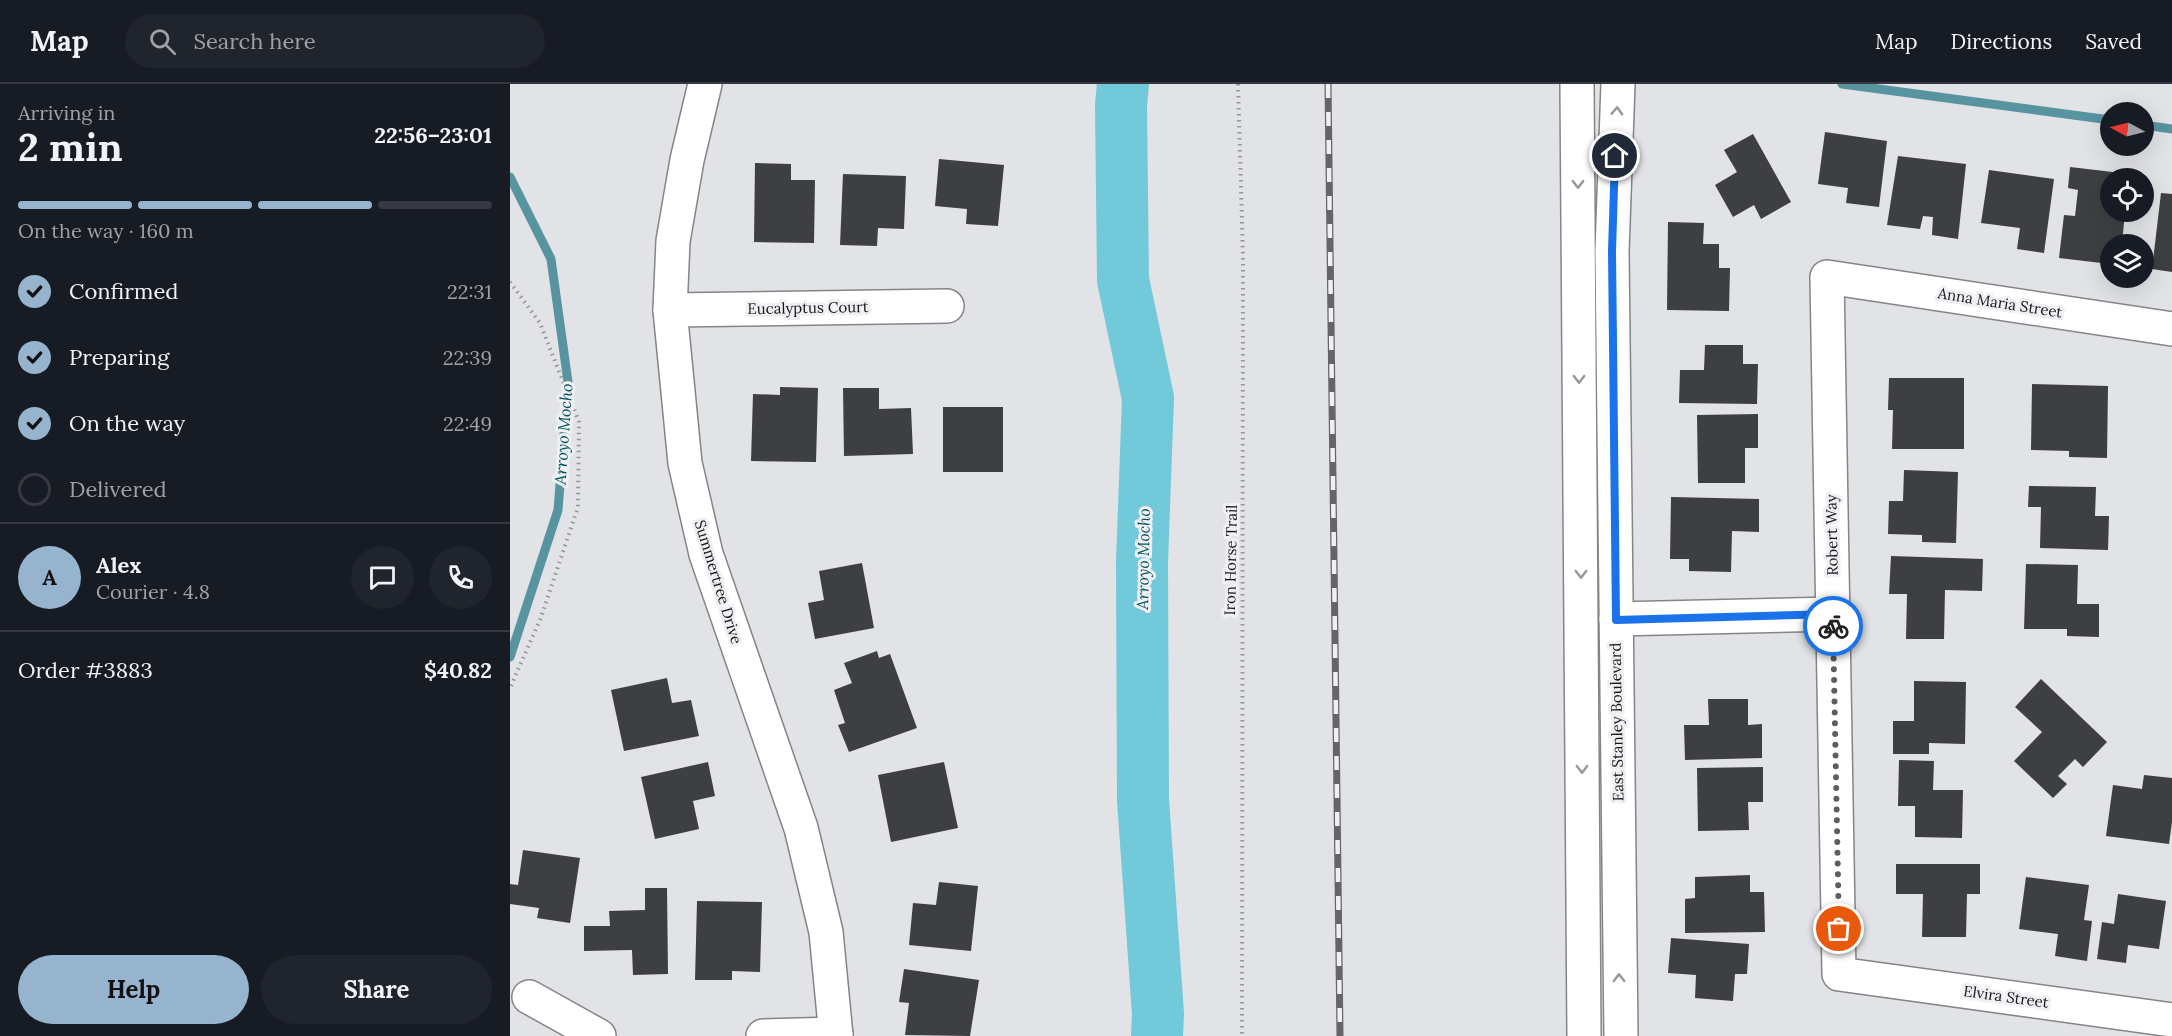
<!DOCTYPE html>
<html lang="en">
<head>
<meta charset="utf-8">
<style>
	body { margin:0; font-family:Lora,serif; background:#20242c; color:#f1f3f6; height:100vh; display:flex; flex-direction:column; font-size:22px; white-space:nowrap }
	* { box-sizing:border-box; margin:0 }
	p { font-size:20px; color:#9ea1a6 }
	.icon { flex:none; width:33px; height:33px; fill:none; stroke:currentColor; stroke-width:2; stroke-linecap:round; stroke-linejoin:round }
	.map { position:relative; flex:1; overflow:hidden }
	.side { display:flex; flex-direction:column; background:#171b24; width:510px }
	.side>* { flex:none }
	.needle { width:39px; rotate:277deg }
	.buttons { position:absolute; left:1590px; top:18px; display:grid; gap:12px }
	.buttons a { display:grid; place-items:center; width:54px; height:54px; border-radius:50%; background:#171b24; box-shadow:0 6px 24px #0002; font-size:30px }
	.pin { position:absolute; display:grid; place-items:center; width:51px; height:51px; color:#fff; margin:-26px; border:3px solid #fff; border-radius:50%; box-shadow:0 2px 6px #0007 }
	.courier { position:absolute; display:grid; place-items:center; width:60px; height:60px; margin:-30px; border:4px solid #1a73e8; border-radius:50%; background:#fff; color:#222; box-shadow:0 2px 8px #0007 }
	.headline em { font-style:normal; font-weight:700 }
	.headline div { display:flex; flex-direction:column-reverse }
	.headline { display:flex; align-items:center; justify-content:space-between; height:102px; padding:0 18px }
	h1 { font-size:39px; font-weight:700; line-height:45px }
	.bar { display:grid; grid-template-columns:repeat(4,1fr); gap:9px 6px; align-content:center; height:72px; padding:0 18px }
	.bar i { height:8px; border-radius:4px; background:#363941 }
	.bar .active { background:#97b4ce }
	.bar p { grid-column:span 4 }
	.line { display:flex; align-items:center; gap:15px; padding:0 18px; border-top:2px solid #363941 }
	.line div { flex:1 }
	.round { display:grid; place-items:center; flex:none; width:63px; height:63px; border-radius:32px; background:#20242c }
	ol { padding:0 18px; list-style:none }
	li { display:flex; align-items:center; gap:18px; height:66px }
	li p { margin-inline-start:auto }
	li .icon { padding:6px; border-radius:50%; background:#97b4ce; color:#111; stroke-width:4 }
	li:last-child { color:#9ea1a6 }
	li i { width:33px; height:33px; border:3px solid #363941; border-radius:50% }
	.primary-button { display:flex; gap:12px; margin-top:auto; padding:12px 18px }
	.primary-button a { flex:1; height:69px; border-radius:36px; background:#97b4ce; color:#111; font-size:24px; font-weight:700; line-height:69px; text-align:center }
	.primary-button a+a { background:#20242c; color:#f1f3f6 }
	header { display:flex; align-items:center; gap:36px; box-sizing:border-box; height:84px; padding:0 30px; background:#171b24; border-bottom:2px solid #363941 }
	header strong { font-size:28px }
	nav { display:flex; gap:33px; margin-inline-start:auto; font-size:21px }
	.search { width:420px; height:54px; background:#20242c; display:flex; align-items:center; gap:15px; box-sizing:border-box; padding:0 21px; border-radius:33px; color:#9ea1a6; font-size:22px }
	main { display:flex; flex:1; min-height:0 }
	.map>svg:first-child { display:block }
</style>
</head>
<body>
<header>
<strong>Map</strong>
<div class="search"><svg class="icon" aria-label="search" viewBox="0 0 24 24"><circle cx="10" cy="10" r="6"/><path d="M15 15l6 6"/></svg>Search here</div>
<nav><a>Map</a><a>Directions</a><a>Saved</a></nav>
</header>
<main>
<section class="side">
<div class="headline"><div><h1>2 min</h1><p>Arriving in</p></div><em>22:56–23:01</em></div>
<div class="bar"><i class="active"></i><i class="active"></i><i class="active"></i><i></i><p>On the way · 160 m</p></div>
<ol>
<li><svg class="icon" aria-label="check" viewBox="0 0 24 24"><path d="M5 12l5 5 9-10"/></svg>Confirmed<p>22:31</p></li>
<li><svg class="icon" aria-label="check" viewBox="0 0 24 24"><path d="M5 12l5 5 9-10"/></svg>Preparing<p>22:39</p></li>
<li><svg class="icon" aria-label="check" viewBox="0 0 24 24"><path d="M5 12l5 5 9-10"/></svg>On the way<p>22:49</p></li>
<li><i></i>Delivered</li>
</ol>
<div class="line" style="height:108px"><b class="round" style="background:#97b4ce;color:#111">A</b><div><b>Alex</b><p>Courier · 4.8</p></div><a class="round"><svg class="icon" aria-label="chat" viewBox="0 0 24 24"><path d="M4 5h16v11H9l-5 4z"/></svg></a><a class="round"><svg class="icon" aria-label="phone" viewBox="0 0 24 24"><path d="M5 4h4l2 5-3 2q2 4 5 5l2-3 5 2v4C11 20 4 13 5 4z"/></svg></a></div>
<div class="line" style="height:78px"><div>Order #3883</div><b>$40.82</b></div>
<div class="primary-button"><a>Help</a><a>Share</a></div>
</section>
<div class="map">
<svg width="1662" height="952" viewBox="0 0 1662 952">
	<rect width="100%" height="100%" fill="#e2e3e6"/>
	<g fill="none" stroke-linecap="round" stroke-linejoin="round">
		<g stroke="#5794a0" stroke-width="9">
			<polyline points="1332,0 1600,36"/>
			<polyline points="1634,41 1662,45"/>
			<polyline points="0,93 41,175 58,298 48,426 0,573"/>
		</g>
		<polyline stroke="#72c9da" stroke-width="52" points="613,0 611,21 613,196 638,314 632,478 633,716 648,930 647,952"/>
	</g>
	<g fill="#3e3f41">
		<polygon points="1315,48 1377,57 1369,123 1336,119 1338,104 1308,100"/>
		<polygon points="1243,50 1281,118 1251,135 1244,121 1223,133 1205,101 1227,88 1214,66"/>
		<polygon points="1388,72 1456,80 1448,155 1422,151 1423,133 1413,132 1410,145 1377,141"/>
		<polygon points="429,75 494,81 488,142 456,140 457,125 425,122"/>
		<polygon points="245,79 281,80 281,96 305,96 304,159 244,158"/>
		<polygon points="1560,83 1620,90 1619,94 1600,94 1600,128 1615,128 1612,160 1600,160 1600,180 1549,174 1554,131 1565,132 1568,106 1558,104"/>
		<polygon points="1479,86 1544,95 1534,169 1507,165 1510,144 1471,139"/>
		<polygon points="333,90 396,92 394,145 368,144 367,162 330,161"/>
		<polygon points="1651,109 1662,110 1662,188 1642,185"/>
		<polygon points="1158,138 1194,139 1193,160 1209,160 1209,184 1220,184 1219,227 1157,226"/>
		<polygon points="1195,261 1233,261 1233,280 1248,280 1247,320 1169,319 1170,286 1194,286"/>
		<polygon points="1379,294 1454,294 1454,365 1382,365 1383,326 1378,326"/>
		<polygon points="1522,300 1598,302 1597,374 1559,373 1559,367 1521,366"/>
		<polygon points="270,303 308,304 306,378 241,377 243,310 270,311"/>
		<polygon points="333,304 369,304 369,325 401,324 403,370 334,372"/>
		<rect x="433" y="323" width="60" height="65"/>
		<polygon points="1248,330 1248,364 1235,364 1235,399 1188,399 1187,331"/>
		<polygon points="1394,386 1448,388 1446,459 1412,458 1412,451 1378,450 1379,417 1393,417"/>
		<polygon points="1519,402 1586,403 1585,432 1599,432 1598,466 1530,464 1531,423 1518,423"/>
		<polygon points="1161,413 1249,415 1249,448 1222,447 1221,488 1179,487 1179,475 1160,475"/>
		<polygon points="1381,472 1473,475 1472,507 1435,506 1434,555 1396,555 1397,510 1379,510"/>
		<polygon points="352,479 364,544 305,555 298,519 314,516 309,487"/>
		<polygon points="1516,480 1568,481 1567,520 1589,520 1589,553 1557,552 1557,545 1514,545"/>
		<polygon points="367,567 369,574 380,570 407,644 339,668 328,641 335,639 324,606 342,599 334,579"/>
		<polygon points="157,594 162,619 181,616 189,652 114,667 101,606"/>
		<polygon points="1531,595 1597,658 1573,683 1565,675 1548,692 1557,700 1543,714 1504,677 1532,648 1505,623"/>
		<polygon points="1404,597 1456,598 1455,660 1419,659 1419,670 1383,670 1383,637 1404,637"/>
		<polygon points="1198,615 1238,615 1238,641 1252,640 1252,674 1175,676 1174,641 1199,641"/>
		<polygon points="1389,676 1424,677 1423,706 1453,706 1452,754 1405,753 1405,722 1388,722"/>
		<polygon points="198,678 205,712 183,717 189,745 145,755 131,693"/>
		<polygon points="434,678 448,744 381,758 368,691"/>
		<polygon points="1253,683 1253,718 1238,718 1239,746 1188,747 1187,684"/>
		<polygon points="1634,691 1662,694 1662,738 1659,760 1596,752 1603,701 1632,705"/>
		<polygon points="13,766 70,774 60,839 27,834 29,824 0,820 0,800 8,801"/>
		<polygon points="1386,780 1470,780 1470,810 1457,810 1456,853 1412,853 1413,810 1386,810"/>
		<polygon points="1240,791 1240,808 1254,808 1255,848 1175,849 1175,815 1185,814 1185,793"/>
		<polygon points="1516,793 1579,801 1574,836 1582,837 1577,877 1545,872 1548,850 1509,845"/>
		<polygon points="429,798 468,802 461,867 399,861 403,819 426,821"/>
		<polygon points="135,804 157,804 158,890 123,891 122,866 74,867 74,842 100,842 99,827 135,826"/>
		<polygon points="1608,810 1656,817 1649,865 1618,861 1616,879 1587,875 1592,838 1604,840"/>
		<polygon points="187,817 252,818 250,888 222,887 222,896 185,896"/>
		<polygon points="1161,854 1239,860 1237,890 1225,890 1223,917 1185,914 1186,891 1158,889"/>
		<polygon points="394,885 469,896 460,952 395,951 399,919 389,918"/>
	</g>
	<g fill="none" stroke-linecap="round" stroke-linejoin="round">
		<defs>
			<g id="minor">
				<polyline points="195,0 177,76 163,157 160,226 175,379 196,470 291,744 316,848 326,952"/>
				<polyline points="160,226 437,222"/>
				<polyline points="1662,245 1317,193 1329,890 1662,936"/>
				<polyline points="1106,535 1323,530"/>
				<polyline points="19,913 89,952"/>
				<polyline points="253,952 326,950"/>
			</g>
			<g id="major">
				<polyline points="1067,0 1074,952"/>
				<polyline points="1108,0 1102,167 1111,952"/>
			</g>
		</defs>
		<use href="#minor" stroke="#848588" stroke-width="36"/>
		<use href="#major" stroke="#848588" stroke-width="36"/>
		<g stroke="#949597" stroke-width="4" stroke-dasharray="1.5 4.5" stroke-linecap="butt">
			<polyline points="728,0 733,173 732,952"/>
			<polyline points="0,198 30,239 69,338 68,423 30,536 0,604"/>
		</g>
		<use href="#minor" stroke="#fff" stroke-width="33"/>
		<use href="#major" stroke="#fff" stroke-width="33"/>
		<defs>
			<polyline id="rail" points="818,0 830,952"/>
		</defs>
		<use href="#rail" stroke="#656567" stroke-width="7"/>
		<use href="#rail" stroke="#eff0f3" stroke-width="4.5" stroke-dasharray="14" stroke-linecap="butt"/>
	</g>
	<defs><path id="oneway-chevron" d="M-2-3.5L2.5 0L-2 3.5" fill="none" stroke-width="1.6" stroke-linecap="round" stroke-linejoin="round" transform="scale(1.5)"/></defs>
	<g stroke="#979797">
		<use href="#oneway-chevron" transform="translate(1107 27) rotate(-88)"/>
		<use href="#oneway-chevron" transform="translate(1068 100) rotate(90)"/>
		<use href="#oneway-chevron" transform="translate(1069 295) rotate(90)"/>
		<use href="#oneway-chevron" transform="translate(1071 490) rotate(90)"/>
		<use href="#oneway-chevron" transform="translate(1072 685) rotate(90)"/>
		<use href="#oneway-chevron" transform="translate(1109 894) rotate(-91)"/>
	</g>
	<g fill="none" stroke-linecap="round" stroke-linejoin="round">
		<polyline stroke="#5e5e60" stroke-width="6" stroke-dasharray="0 10.8" points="1323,542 1329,845"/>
		<polyline stroke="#1a73e8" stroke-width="8" points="1105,72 1102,167 1106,536 1323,530 1323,542"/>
	</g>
	<g text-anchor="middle" stroke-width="6" stroke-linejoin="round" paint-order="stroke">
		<g font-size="15" fill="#171718" stroke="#eff0f3">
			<text transform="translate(1490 219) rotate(9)" y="5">Anna Maria Street</text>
			<text transform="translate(298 224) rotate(-1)" y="5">Eucalyptus Court</text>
			<text transform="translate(1322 451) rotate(-91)" y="5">Robert Way</text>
			<text transform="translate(721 476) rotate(-89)" y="5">Iron Horse Trail</text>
			<text transform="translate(208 498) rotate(73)" y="5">Summertree Drive</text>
			<text transform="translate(1107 638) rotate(-91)" y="5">East Stanley Boulevard</text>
			<text transform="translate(1496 913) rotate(8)" y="5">Elvira Street</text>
		</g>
		<g font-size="16" font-style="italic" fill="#00505c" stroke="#eff0f3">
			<text transform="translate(53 350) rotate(-86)" y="6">Arroyo Mocho</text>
			<text transform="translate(633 475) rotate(-89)" y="6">Arroyo Mocho</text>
		</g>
	</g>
</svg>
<div class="buttons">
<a><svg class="needle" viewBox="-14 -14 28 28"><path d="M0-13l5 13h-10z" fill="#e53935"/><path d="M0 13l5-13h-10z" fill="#9ea1a6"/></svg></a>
<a><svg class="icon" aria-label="locate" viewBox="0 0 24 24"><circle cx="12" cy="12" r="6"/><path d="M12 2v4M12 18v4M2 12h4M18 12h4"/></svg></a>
<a><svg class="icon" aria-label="layers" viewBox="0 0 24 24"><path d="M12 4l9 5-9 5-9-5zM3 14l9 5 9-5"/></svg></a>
</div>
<div class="pin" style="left:1329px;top:845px;background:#ea580c"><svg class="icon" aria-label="bag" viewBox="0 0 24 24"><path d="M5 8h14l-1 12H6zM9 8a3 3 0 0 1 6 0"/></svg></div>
<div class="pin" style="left:1105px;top:72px;background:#1f2937"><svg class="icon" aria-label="home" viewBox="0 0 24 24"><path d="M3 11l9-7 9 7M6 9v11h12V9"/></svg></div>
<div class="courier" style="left:1323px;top:542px"><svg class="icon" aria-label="bike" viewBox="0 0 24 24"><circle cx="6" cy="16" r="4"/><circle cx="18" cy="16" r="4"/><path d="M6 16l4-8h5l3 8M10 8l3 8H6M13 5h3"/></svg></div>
</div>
</main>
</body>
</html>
